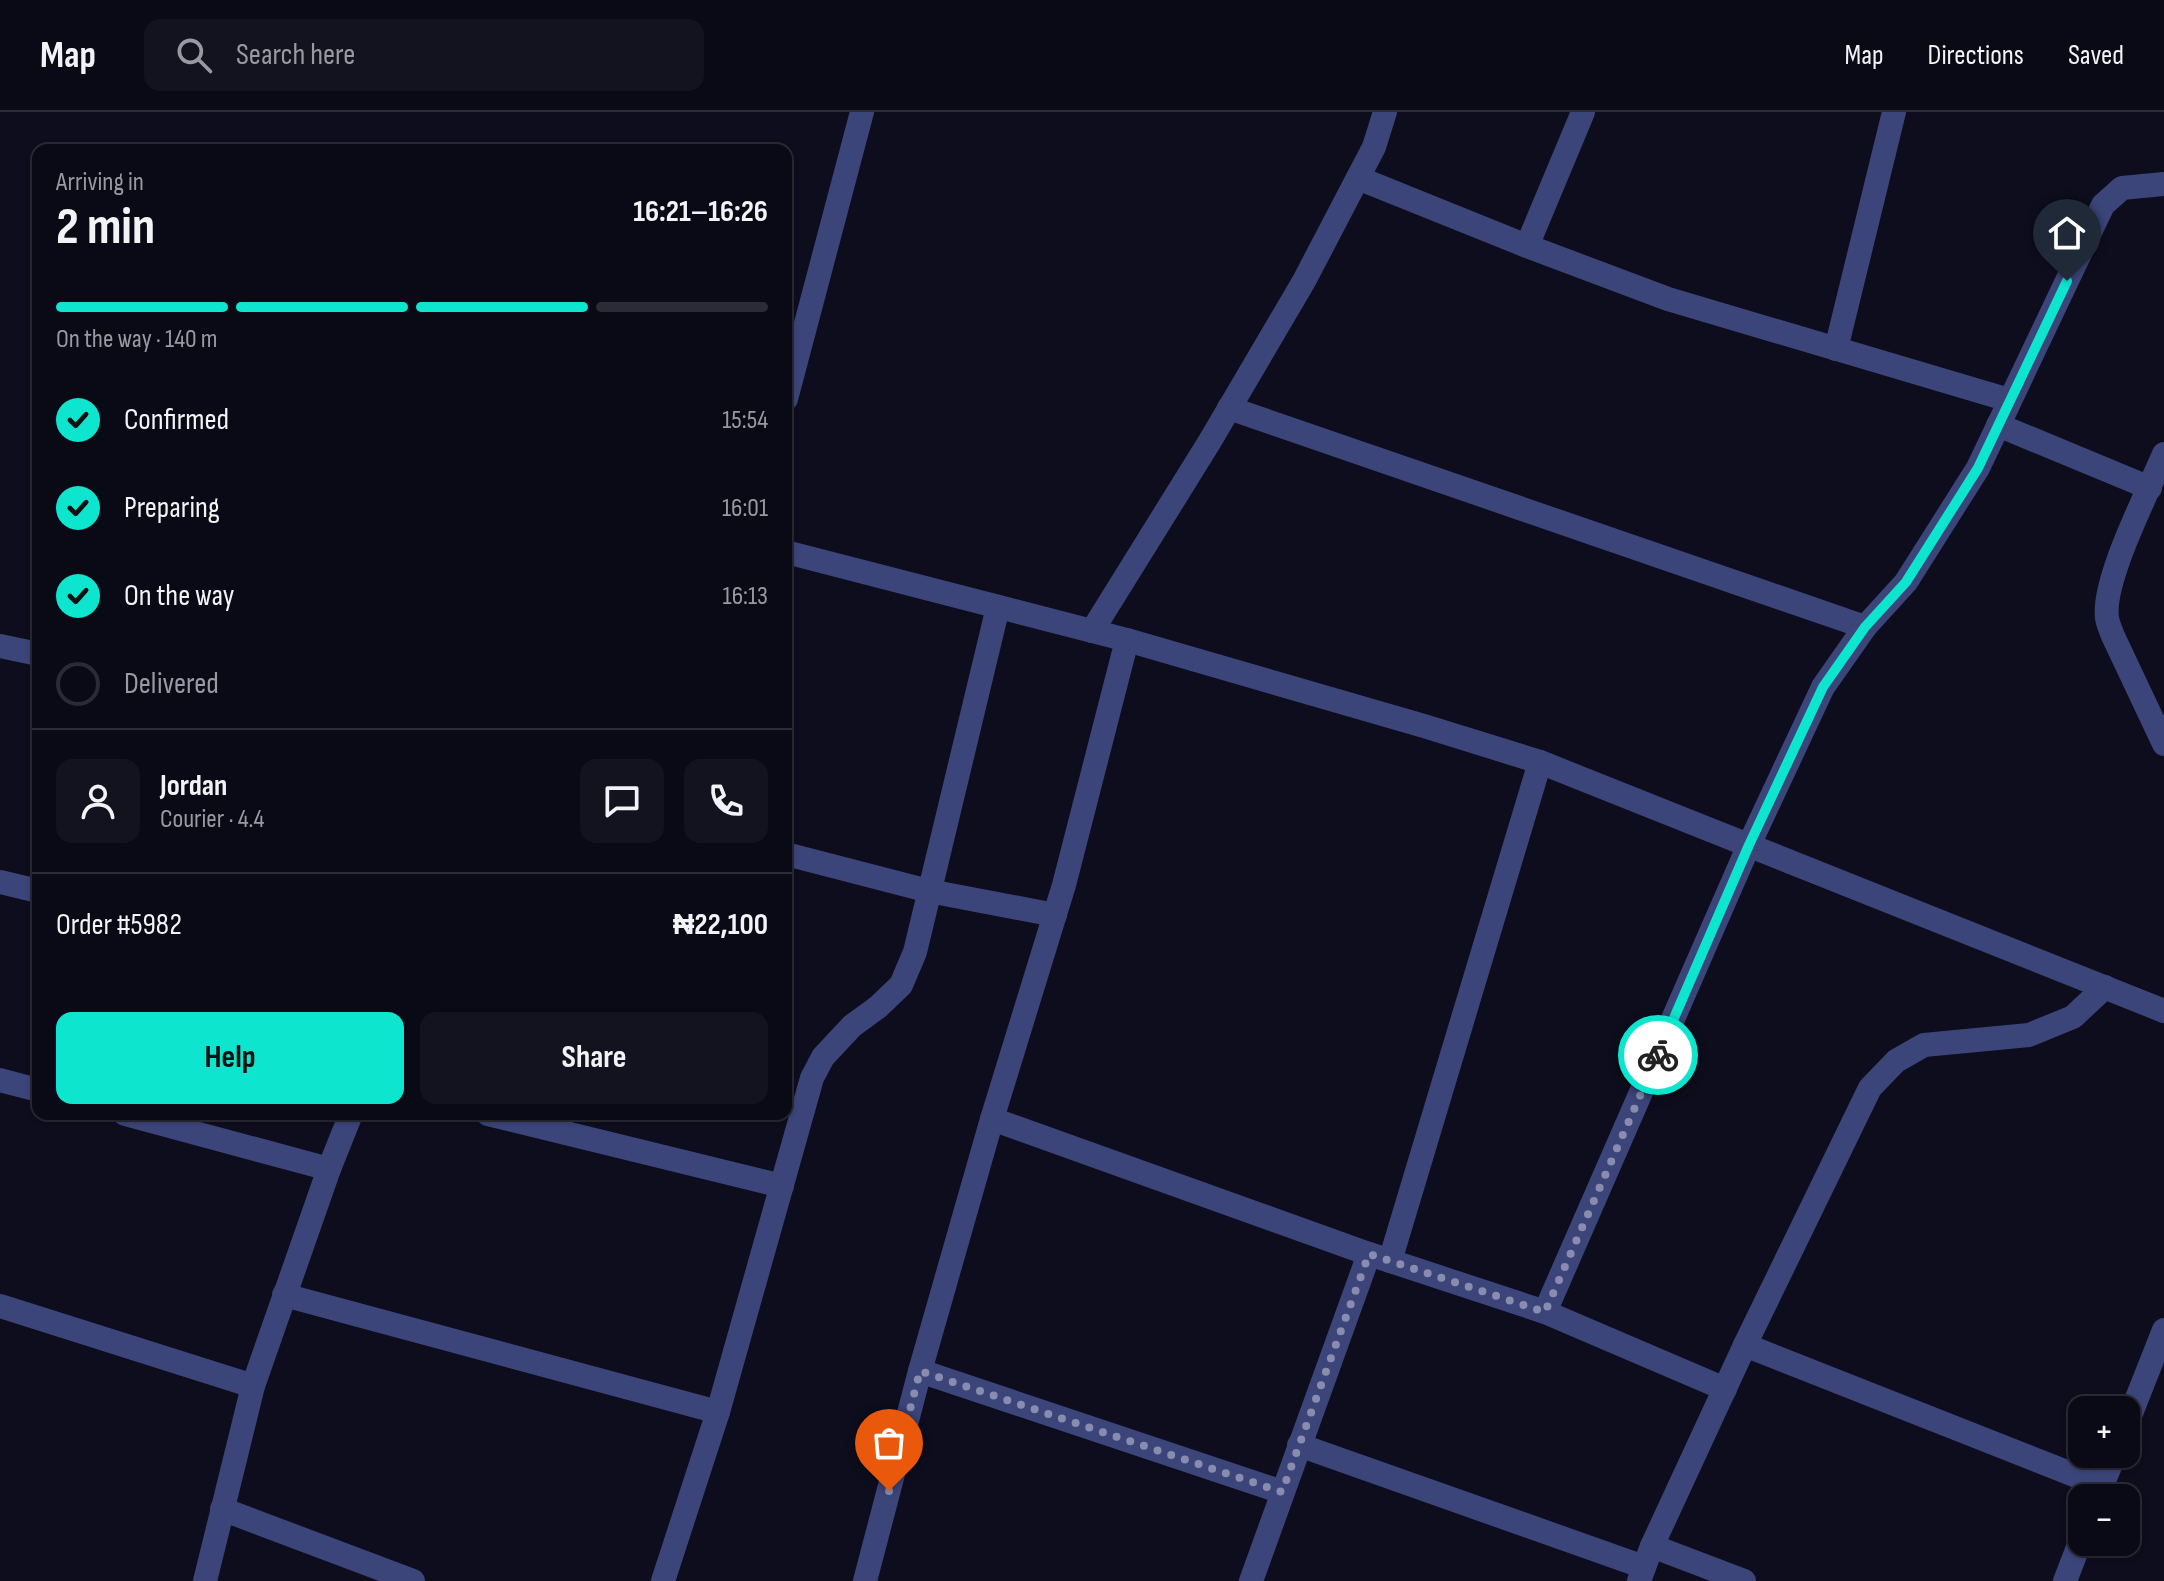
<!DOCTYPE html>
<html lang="en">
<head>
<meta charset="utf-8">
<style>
	body { margin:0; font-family:"Sofia Sans Condensed",sans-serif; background:#13131f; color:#f1f3f6; height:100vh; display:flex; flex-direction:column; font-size:30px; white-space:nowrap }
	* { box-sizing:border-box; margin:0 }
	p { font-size:26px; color:#999aa1 }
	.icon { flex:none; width:44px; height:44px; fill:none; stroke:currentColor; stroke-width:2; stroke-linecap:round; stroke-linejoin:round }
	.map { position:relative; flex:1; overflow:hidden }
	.details { position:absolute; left:32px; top:32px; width:760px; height:976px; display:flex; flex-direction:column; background:#0a0a16; border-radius:16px; box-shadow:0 2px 6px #0004,0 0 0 2px #2a2b35 }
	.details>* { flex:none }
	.buttons { position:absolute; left:2068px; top:1284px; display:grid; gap:16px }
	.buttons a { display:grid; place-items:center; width:72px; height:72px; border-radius:16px; background:#0a0a16; box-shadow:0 2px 6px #0004,0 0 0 2px #2a2b35; font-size:40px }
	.pin { position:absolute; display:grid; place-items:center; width:68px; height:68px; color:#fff; margin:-82px -34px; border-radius:50% 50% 50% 0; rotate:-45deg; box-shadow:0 0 8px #0007 }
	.pin .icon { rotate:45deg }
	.courier { position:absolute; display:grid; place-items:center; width:80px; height:80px; margin:-40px; border:6px solid #0ee5ce; border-radius:50%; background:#fff; color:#222; box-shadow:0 2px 10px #0007 }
	.head em { font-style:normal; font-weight:700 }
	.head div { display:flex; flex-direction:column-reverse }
	.head { display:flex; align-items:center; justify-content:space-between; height:136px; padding:0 24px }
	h1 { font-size:52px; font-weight:700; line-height:60px }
	.bar { display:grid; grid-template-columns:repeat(4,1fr); gap:12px 8px; align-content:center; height:96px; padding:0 24px }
	.bar i { height:10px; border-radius:6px; background:#2a2b35 }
	.bar .selected { background:#0ee5ce }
	.bar p { grid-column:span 4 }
	.line { display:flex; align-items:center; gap:20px; padding:0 24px; border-top:2px solid #2a2b35 }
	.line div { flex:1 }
	.round { display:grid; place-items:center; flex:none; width:84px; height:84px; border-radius:16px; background:#13131f }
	ol { padding:0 24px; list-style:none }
	li { display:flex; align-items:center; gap:24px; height:88px }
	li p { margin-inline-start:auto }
	li .icon { padding:8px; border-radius:50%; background:#0ee5ce; color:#111; stroke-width:4 }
	li:last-child { color:#999aa1 }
	li i { width:44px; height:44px; border:4px solid #2a2b35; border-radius:50% }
	.cta { display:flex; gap:16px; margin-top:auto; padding:16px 24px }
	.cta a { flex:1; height:92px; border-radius:16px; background:#0ee5ce; color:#111; font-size:32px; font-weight:700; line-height:92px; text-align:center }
	.cta a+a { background:#13131f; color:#f1f3f6 }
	header { display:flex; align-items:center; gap:48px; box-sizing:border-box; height:112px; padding:0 40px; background:#0a0a16; border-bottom:2px solid #2a2b35 }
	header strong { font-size:38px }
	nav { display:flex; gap:44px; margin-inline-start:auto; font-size:28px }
	.search { width:560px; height:72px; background:#13131f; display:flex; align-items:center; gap:20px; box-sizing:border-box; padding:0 28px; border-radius:16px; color:#999aa1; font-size:30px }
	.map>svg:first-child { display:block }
</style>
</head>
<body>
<header>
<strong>Map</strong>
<div class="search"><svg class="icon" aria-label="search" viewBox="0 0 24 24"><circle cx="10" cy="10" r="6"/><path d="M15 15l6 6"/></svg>Search here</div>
<nav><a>Map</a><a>Directions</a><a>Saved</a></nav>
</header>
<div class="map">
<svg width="2164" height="1469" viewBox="0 0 2164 1469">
	<rect width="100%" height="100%" fill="#0d0d1d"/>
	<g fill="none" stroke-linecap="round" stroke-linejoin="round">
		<g stroke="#3b4579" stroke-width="24">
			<polyline points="1358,66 1527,134 1668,187 2009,288"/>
			<polyline points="1527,134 1583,0"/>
			<polyline points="1836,237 1894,0"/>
			<polyline points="786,287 862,0"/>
			<polyline points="1229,296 1865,515"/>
			<polyline points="1998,313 2150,376"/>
			<path d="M 2164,342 C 2148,380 2102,468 2107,506 C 2108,512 2111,519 2113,524 L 2164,632"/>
			<polyline points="786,440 1127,528 1424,614 1540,650 2164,899"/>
			<polyline points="1092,519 1210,329 1304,169 1374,35 1385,0"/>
			<polyline points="0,534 38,542"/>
			<polyline points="786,742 929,779 1055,803"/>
			<polyline points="0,770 38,779"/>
			<polyline points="0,968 38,978"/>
			<polyline points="125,1002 329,1057"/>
			<polyline points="488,1002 782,1074"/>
			<polyline points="992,1007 1369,1142 1545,1200 1725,1277"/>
			<polyline points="1390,1149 1540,650"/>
			<polyline points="284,1183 718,1300"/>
			<polyline points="0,1194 253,1274"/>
			<polyline points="1545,1200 1749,733 1823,575 1865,515 1906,470 1978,356 2103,93 2122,76 2164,72"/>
			<polyline points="1745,1233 2102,1374"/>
			<polyline points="920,1259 1282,1380"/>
			<polyline points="2126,1314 2164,1218"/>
			<polyline points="1299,1333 1644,1455"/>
			<polyline points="2097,1386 2115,1342"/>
			<polyline points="222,1397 413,1469"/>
			<polyline points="1652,1434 1744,1469"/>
			<polyline points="205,1469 253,1274 329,1057 351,1002"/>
			<polyline points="663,1469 718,1300 812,966 823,945 852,914 878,895 901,873 915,840 998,495"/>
			<polyline points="865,1469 920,1259 992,1007 1064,773 1127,528"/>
			<polyline points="1251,1469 1369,1142"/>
			<polyline points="1639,1469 1652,1434 1745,1233 1870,976 1896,949 1924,933 2029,923 2073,905 2105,875"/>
			<polyline points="2065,1469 2082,1425"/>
		</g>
	</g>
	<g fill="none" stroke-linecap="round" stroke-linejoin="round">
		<polyline stroke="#898cae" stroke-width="8" stroke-dasharray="0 14.4" points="889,1379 920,1259 1282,1380 1369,1142 1545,1200 1658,943"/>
		<polyline stroke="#0ee5ce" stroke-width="10" points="1658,943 1749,733 1823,575 1865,515 1906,470 1978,356 2067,169"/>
	</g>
</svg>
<div class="buttons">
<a>+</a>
<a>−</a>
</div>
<div class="pin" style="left:889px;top:1379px;background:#ea580c"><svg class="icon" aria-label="bag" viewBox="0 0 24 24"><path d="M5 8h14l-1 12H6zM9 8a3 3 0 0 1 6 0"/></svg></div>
<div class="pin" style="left:2067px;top:169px;background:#1f2937"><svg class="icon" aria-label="home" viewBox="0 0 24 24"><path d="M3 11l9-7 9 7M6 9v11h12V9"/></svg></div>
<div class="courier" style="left:1658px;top:943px"><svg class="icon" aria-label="bike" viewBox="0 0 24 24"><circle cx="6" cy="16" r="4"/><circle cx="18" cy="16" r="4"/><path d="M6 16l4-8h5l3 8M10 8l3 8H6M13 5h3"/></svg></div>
<section class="details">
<div class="head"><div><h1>2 min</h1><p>Arriving in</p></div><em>16:21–16:26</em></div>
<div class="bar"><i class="selected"></i><i class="selected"></i><i class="selected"></i><i></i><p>On the way · 140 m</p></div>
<ol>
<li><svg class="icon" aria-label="check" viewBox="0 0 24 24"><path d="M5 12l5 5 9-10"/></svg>Confirmed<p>15:54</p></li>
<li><svg class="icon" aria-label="check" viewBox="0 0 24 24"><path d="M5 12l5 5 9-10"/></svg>Preparing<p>16:01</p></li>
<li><svg class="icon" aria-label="check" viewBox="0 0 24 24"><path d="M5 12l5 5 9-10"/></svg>On the way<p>16:13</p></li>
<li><i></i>Delivered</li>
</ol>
<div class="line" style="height:144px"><a class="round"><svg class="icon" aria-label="person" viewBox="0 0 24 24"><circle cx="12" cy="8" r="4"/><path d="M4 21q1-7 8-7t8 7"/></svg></a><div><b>Jordan</b><p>Courier · 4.4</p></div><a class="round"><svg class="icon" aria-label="chat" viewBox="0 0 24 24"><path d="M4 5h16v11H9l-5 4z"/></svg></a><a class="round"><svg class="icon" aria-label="phone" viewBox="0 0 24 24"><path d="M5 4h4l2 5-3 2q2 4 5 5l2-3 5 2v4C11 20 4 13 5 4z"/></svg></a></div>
<div class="line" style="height:104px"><div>Order #5982</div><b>₦22,100</b></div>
<div class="cta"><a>Help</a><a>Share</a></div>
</section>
</div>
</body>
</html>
